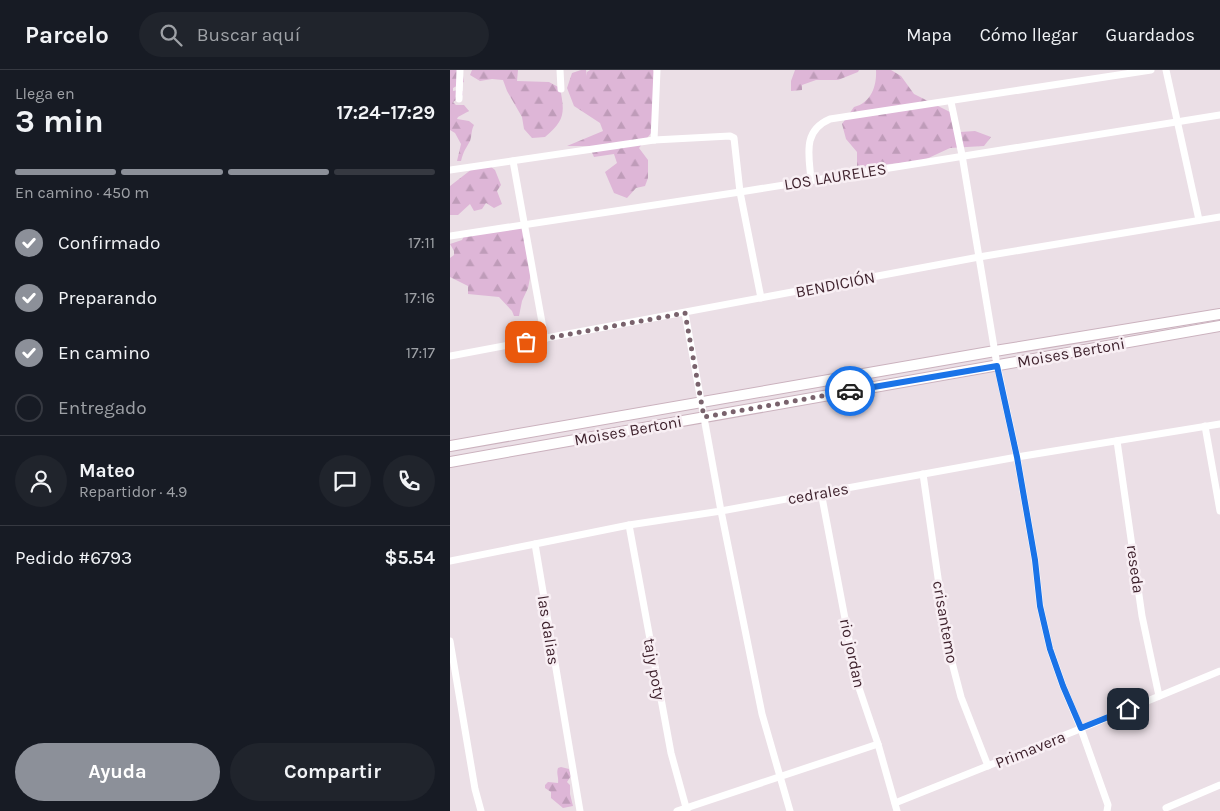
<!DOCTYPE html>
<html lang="es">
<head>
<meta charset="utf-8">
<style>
	body { margin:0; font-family:Karla,sans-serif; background:#20242c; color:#f1f3f6; height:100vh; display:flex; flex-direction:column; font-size:19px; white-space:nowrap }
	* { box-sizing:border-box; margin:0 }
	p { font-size:16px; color:#9ea1a6 }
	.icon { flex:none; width:28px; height:28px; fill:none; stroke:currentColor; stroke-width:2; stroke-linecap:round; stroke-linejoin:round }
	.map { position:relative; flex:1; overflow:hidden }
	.sheet { display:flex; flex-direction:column; background:#171b24; width:450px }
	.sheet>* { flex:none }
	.pin { position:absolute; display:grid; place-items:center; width:42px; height:42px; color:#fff; margin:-21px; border-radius:10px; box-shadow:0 2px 8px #0006 }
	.courier { position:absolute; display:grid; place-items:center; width:50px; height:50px; margin:-25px; border:4px solid #1a73e8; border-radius:50%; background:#fff; color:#222; box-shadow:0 1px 6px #0007 }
	.headline em { font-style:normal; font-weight:700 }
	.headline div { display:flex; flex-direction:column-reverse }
	.headline { display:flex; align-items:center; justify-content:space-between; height:85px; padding:0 15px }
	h1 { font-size:32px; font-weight:700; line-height:38px }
	.bar { display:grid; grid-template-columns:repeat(4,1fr); gap:8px 5px; align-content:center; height:60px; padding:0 15px }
	.bar i { height:6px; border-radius:4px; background:#363941 }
	.bar .active { background:#8c9099 }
	.bar p { grid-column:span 4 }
	.line { display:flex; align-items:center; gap:12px; padding:0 15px; border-top:1px solid #363941 }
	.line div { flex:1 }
	.round { display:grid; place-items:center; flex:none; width:52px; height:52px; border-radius:26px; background:#20242c }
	ol { padding:0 15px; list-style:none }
	li { display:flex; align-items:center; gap:15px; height:55px }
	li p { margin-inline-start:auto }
	li .icon { padding:5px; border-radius:50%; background:#8c9099; color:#fff; stroke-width:4 }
	li:last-child { color:#9ea1a6 }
	li i { width:28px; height:28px; border:2px solid #363941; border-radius:50% }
	.primary-button { display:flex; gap:10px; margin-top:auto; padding:10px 15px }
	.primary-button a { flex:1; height:58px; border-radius:30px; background:#8c9099; color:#fff; font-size:20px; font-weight:700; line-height:58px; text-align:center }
	.primary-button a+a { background:#20242c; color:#f1f3f6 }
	header { display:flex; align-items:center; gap:30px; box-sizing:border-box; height:70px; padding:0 25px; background:#171b24; border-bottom:1px solid #363941 }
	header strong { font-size:24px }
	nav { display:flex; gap:28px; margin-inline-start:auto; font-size:18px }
	.search { width:350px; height:45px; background:#20242c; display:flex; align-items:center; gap:12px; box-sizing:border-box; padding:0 18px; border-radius:28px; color:#9ea1a6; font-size:19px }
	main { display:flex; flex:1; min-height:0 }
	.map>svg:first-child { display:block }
</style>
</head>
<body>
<header>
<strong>Parcelo</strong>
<div class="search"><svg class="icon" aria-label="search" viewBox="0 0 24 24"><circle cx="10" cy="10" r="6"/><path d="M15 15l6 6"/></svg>Buscar aquí</div>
<nav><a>Mapa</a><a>Cómo llegar</a><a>Guardados</a></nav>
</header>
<main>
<section class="sheet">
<div class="headline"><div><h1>3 min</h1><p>Llega en</p></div><em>17:24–17:29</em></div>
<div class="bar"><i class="active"></i><i class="active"></i><i class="active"></i><i></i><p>En camino · 450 m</p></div>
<ol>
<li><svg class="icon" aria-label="check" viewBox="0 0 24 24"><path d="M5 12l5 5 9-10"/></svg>Confirmado<p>17:11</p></li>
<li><svg class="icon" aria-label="check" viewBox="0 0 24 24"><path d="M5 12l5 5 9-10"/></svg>Preparando<p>17:16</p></li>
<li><svg class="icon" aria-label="check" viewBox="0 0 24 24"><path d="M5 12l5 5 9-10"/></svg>En camino<p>17:17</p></li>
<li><i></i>Entregado</li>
</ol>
<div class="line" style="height:90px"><a class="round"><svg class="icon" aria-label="person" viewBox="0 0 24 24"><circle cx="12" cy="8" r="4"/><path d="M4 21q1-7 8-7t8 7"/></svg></a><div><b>Mateo</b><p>Repartidor · 4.9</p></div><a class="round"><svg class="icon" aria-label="chat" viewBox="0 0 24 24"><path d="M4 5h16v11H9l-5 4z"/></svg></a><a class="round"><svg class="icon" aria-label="phone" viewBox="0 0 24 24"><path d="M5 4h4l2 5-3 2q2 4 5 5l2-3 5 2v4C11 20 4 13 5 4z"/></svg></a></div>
<div class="line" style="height:65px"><div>Pedido #6793</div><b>$5.54</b></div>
<div class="primary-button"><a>Ayuda</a><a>Compartir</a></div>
</section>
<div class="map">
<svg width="770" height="741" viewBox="0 0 770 741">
	<defs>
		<pattern id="forest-firs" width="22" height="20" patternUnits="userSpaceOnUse" patternTransform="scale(1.25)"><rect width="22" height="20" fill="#deb6d7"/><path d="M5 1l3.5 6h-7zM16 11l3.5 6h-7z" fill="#bf9cb9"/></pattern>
	</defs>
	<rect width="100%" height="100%" fill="#ebdfe6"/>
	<g fill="url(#forest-firs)">
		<path d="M 0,0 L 12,0 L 14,12 L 3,18 L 3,21 L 8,20 L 13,21 L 13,25 L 3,32 L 6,35 L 14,35 L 19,41 L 8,47 L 7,49 L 19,51 L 24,55 C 21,60 22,66 20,71 C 15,80 14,80 11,91 L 7,91 L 11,74 L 5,63 L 0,60 Z"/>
		<path d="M 22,0 L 68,0 L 67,11 L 99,12 L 110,18 C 115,43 115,50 95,67 L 82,68 L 74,59 L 72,47 L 57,21 L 53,10 L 42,9 L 30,11 L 20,5 Z"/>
		<polygon points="131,0 136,0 137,6 137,2 140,0 203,0 204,2 202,62 189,78 198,90 198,108 195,116 186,118 177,128 164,123 155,102 167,93 164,84 144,87 139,76 117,76 153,61 150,53 124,36 117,18 122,3"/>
		<polygon points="345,0 409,0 408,2 388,10 366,10 352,15 352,20 341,21 341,11"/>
		<path d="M 426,0 L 441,0 L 451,6 L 464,24 L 506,45 L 510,62 L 525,61 L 541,67 L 534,76 L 500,78 L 472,91 L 407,97 L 407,82 L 396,69 L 392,54 L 404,37 C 421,33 427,16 426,0 Z"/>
		<polygon points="40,96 45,100 51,115 47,121 52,134 44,138 36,133 32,139 24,141 20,134 8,145 0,145 0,116 22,99"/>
		<polygon points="70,155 79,164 80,208 78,218 72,231 69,246 64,246 62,241 49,227 18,224 18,216 0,207 0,188 4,185 4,181 0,174 12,170 14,166"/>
		<path d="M 111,697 L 119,699 L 121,706 L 117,712 L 120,715 L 120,724 L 123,736 L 113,738 L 101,728 L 101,722 L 95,718 L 95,715 L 98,712 L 108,713 C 109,707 106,704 108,698 Z"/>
	</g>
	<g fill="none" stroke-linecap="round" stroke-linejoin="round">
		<defs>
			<g id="secondary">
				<polyline points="0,376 545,281 770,244"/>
				<polyline points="0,392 770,256"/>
			</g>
		</defs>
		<use href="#secondary" stroke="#cbb2be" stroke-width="12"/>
		<g stroke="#fff" stroke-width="7">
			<polyline points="110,0 111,19"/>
			<polyline points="716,0 749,150"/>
			<polyline points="9,29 10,0"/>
			<polyline points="501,32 512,85 547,295 567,387 585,490 590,536 600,579 613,616 631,659 658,735 657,741"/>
			<polyline points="204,70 207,0"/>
			<polyline points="63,91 95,269"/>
			<polyline points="0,100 204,70 280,66 284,68 290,122 311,228"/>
			<path d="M 361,110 C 359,85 352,61 380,49 L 701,0"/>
			<polyline points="0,166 290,122 770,45"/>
			<polyline points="0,286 529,187 770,147"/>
			<polyline points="755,356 770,441"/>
			<polyline points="667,371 692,546 709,626"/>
			<polyline points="473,404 498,577 511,627 538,696"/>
			<polyline points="371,422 407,612 428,674 447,741"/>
			<polyline points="179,455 221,683 237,741"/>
			<polyline points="0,491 85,474"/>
			<polyline points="0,571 25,719 31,741"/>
			<polyline points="445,733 625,661 770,601"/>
			<polyline points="716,738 770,715"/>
			<polyline points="130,741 85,474 179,455 271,441 235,243"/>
			<polyline points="227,741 428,674"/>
			<polyline points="340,741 312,644 271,441 567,387 770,354"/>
		</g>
		<use href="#secondary" stroke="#fff" stroke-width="10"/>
	</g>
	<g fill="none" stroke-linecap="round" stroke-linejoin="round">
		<polyline stroke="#79626c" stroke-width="5" stroke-dasharray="0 9" points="76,272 235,243 254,347 400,321"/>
		<polyline stroke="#1a73e8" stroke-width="6" points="400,321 547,296 567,387 585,490 590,536 600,579 613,616 631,658 678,639"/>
	</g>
	<g text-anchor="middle" stroke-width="5" stroke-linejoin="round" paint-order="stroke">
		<g font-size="16" fill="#3c1f2a" stroke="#f8eff4">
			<text transform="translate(385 106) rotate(-9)" y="6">LOS LAURELES</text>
			<text transform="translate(385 214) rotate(-11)" y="6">BENDICIÓN</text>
			<text transform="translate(621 282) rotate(-10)" y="6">Moises Bertoni</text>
			<text transform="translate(178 360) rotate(-10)" y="6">Moises Bertoni</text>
			<text transform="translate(368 423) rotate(-10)" y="6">cedrales</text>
			<text transform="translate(686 499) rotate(82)" y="6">reseda</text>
			<text transform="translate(496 552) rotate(80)" y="6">crisantemo</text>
			<text transform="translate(99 560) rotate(81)" y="6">las dalias</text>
			<text transform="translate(403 583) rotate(78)" y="6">rio jordan</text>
			<text transform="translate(205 599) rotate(80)" y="6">tajy poty</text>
			<text transform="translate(580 679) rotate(-22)" y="6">Primavera</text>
		</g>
	</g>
</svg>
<div class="pin" style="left:76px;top:272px;background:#ea580c"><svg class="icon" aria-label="bag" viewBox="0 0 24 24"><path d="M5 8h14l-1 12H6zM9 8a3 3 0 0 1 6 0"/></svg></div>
<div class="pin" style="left:678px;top:639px;background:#1f2937"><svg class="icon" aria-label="home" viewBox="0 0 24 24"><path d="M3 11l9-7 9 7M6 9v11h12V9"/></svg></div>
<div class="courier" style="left:400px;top:321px"><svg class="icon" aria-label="car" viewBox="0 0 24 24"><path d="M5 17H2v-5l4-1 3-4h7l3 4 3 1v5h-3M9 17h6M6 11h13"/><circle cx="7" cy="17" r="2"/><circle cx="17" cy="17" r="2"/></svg></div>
</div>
</main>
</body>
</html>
